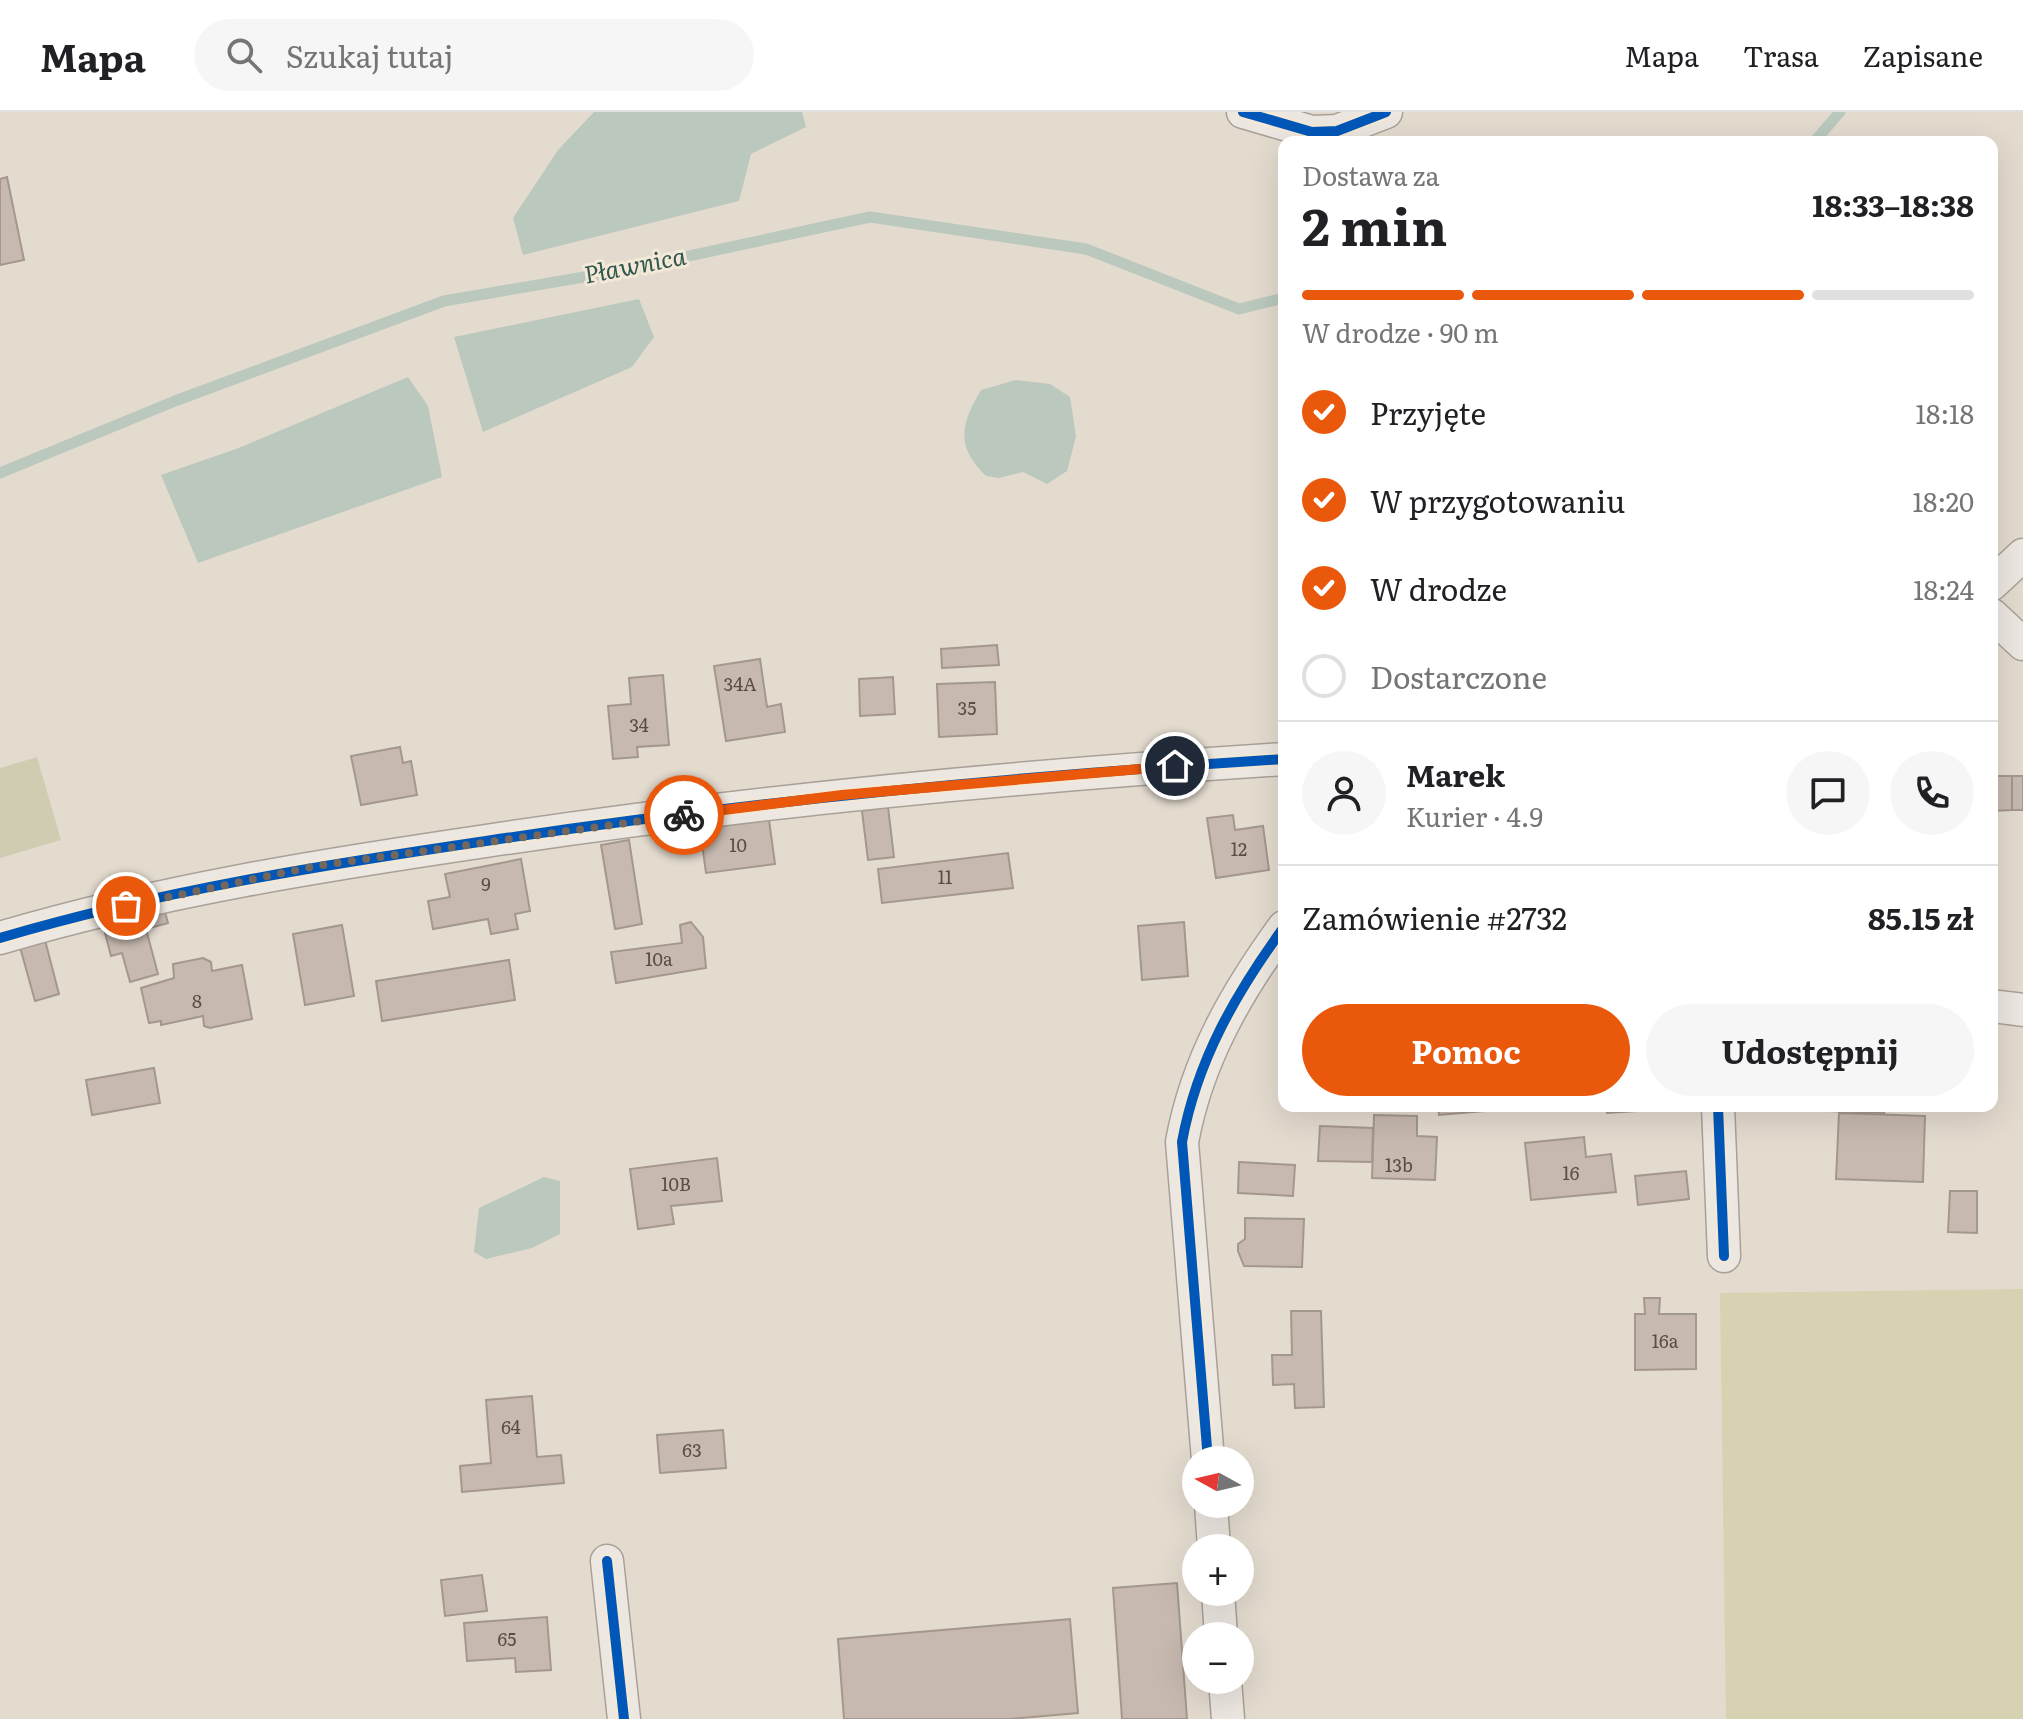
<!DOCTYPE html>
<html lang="pl">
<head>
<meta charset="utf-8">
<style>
	body { margin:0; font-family:Literata,serif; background:#f6f6f6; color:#202124; height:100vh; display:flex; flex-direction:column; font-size:30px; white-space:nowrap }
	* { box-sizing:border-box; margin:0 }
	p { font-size:26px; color:#757577 }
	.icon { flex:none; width:44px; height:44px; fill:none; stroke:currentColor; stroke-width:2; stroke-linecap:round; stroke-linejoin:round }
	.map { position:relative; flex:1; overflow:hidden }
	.details { position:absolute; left:1278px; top:24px; width:720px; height:976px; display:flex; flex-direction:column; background:#fff; border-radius:16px; box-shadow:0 8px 32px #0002 }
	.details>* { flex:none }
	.needle { width:52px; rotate:278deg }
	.controls { position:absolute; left:1182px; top:1334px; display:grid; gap:16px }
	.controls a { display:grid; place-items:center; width:72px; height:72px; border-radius:50%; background:#fff; box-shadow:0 8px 32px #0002; font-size:40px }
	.pin { position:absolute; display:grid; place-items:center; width:68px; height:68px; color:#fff; margin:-34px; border:4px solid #fff; border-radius:50%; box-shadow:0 2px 8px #0007 }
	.courier { position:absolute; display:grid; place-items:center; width:80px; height:80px; margin:-40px; border:6px solid #ea580c; border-radius:50%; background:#fff; color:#222; box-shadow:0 2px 10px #0007 }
	.head em { font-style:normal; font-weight:700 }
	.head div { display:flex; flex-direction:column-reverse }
	.head { display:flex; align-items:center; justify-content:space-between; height:136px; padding:0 24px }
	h1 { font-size:52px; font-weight:700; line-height:60px }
	.bar { display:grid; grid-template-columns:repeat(4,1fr); gap:12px 8px; align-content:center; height:96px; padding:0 24px }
	.bar i { height:10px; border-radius:6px; background:#e0e0e0 }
	.bar .selected { background:#ea580c }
	.bar p { grid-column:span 4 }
	.line { display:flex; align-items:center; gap:20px; padding:0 24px; border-top:2px solid #e0e0e0 }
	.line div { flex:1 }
	.round { display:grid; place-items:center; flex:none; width:84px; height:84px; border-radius:42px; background:#f6f6f6 }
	ol { padding:0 24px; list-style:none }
	li { display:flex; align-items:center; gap:24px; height:88px }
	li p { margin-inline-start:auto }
	li .icon { padding:8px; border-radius:50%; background:#ea580c; color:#fff; stroke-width:4 }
	li:last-child { color:#757577 }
	li i { width:44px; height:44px; border:4px solid #e0e0e0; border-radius:50% }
	.primary-button { display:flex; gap:16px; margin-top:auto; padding:16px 24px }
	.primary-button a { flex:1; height:92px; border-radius:48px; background:#ea580c; color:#fff; font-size:32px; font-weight:700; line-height:92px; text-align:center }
	.primary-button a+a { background:#f6f6f6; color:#202124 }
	header { display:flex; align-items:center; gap:48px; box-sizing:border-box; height:112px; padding:0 40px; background:#fff; border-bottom:2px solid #e0e0e0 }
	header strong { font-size:38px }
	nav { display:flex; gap:44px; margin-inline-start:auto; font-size:28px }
	.search { width:560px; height:72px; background:#f6f6f6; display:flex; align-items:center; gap:20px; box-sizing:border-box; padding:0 28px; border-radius:44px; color:#757577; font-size:30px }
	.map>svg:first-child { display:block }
</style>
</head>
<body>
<header>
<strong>Mapa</strong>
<div class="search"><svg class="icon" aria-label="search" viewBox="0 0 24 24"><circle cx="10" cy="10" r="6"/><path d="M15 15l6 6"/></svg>Szukaj tutaj</div>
<nav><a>Mapa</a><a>Trasa</a><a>Zapisane</a></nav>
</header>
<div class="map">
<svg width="2023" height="1607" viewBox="0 0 2023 1607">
	<rect width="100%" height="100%" fill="#e4dbcf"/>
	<polygon fill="#d6d2b2" points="2023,1177 2023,1607 1726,1607 1720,1181"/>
	<polygon fill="#d0ccb2" points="37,645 61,728 0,746 0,656"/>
	<g fill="#bac8be">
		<polygon points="594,0 802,0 806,15 751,42 739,89 523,143 513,106 558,38"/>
		<polygon points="639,187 654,225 632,255 483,320 454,225"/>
		<polygon points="408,265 428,294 442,365 198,451 161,363 236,337"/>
		<path d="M 1016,268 L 1050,272 L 1070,285 L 1076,324 L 1067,359 L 1047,372 L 1023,360 L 999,366 L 986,364 C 955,334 961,312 981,278 Z"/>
		<polygon points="544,1065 560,1069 560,1122 532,1136 486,1147 474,1140 479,1096"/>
	</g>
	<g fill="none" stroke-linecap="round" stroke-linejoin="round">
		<g stroke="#bac8be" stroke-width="11">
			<polyline points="1814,30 1840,0"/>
			<polyline points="0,361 175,289 444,189 619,159 870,105 1086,137 1239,197 1284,186"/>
		</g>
	</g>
	<g fill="#c7b9b0" stroke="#a4978e" stroke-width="2">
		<polygon points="7,65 24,148 0,153 0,67"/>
		<polygon points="997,533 999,553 942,556 941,537"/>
		<polygon points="760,547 767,595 781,592 785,620 726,629 714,554"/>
		<polygon points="663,563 669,633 637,635 638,645 613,647 608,594 631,592 629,566"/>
		<polygon points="893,565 895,602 860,604 859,567"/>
		<polygon points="995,570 997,622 939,625 937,572"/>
		<polygon points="400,635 403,651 411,649 417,683 361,693 351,644"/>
		<polygon points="1992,664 2012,664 2012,698 1992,699"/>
		<rect x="2012" y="664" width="11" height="34"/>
		<polygon points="888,695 894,745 868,748 862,699"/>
		<polygon points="1233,703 1235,718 1263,714 1269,758 1216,766 1207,706"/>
		<polygon points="769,708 775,752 706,761 700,717"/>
		<polygon points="629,728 642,812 615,817 601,733"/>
		<polygon points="1008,741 1013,776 882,791 878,757"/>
		<polygon points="521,747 530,799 515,802 518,817 491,822 488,807 433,817 428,789 450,785 445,762"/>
		<polygon points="165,800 168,811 146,817 158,862 130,870 122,841 111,844 104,817"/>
		<polygon points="691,810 703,825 706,856 616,871 611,840 682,831 680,813"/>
		<polygon points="1184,810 1188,864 1142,868 1138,814"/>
		<polygon points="342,813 354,884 305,893 293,822"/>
		<polygon points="45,828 59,882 35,889 20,835"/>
		<polygon points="203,846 211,850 212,859 242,853 252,907 210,916 204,914 203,904 161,913 161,909 149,911 141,876 174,866 173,852"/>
		<polygon points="509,848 515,888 382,909 376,869"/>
		<polygon points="154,956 160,991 92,1003 86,968"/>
		<polygon points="1438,994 1484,994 1484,999 1439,1003"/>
		<polygon points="1606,994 1667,994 1667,997 1607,1001"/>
		<polygon points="1829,994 1885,994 1884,1001 1829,999"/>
		<polygon points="1839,1001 1925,1004 1923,1070 1836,1067"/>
		<polygon points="1374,1003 1417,1004 1417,1024 1437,1025 1435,1068 1372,1066"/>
		<polygon points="1320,1014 1373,1016 1372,1050 1318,1049"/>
		<polygon points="1584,1025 1586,1045 1611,1042 1616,1080 1531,1088 1525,1031"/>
		<polygon points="717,1046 722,1089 671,1094 674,1112 638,1117 630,1057"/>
		<polygon points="1239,1050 1295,1053 1293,1084 1238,1081"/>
		<polygon points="1686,1059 1689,1087 1638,1093 1635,1064"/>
		<polygon points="1950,1079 1977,1079 1977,1121 1948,1120"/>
		<polygon points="1245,1106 1304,1107 1302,1155 1244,1154 1238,1139 1238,1132 1245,1127"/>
		<polygon points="1644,1186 1660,1186 1659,1202 1696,1202 1696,1257 1635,1258 1635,1202 1645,1202"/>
		<polygon points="1291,1199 1321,1199 1324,1295 1295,1296 1294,1272 1273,1273 1272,1243 1292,1243"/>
		<polygon points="532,1284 537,1345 561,1343 564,1371 462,1380 460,1354 491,1351 486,1288"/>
		<polygon points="723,1318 726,1356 660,1361 657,1323"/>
		<polygon points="482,1463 487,1499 445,1504 441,1468"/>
		<polygon points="1177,1471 1187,1607 1122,1607 1113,1476"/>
		<polygon points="547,1505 551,1558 516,1560 515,1546 467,1549 464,1511"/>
		<polygon points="1070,1507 1078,1601 1009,1607 844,1607 838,1527"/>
	</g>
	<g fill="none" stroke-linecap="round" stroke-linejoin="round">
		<defs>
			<g id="minor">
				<polyline points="1243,0 1312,20 1337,19 1386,0"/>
				<polyline points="1992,472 2023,443"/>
				<polyline points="1992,503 2023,532"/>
				<path d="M 0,826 C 158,779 323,753 486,729 C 751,689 1017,664 1284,647"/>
				<polyline points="1992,894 2023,898"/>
				<polyline points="1718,994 1724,1144"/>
				<path d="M 1208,1348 L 1182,1030 C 1197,948 1236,881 1284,815"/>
				<polyline points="1211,1392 1214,1436"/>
				<polyline points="607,1449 624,1607"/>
				<polyline points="1218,1480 1221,1524"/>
				<polyline points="1225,1568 1228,1607"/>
			</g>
		</defs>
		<use href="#minor" stroke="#a9a198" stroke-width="35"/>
		<use href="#minor" stroke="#ece7e0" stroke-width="32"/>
		<defs>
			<g id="cycleway">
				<polyline points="1243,0 1312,20 1337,19 1386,0"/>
				<path d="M 0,826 C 158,779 323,753 486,729 C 751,689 1017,664 1284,647"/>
				<polyline points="1718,994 1724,1144"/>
				<path d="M 1208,1348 L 1182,1030 C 1197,948 1236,881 1284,815"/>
				<polyline points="607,1449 624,1607"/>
			</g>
		</defs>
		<use href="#cycleway" stroke="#f4e8d6" stroke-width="15"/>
		<use href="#cycleway" stroke="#0057b8" stroke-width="10"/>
	</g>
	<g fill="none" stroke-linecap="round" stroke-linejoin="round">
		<polyline stroke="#74675d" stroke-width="8" stroke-dasharray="0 14.4" points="126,794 316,754 684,703"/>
		<polyline stroke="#ea580c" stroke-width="10" points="684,703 842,683 1175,654"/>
	</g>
	<g text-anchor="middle" stroke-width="6" stroke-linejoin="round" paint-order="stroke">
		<g font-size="18" fill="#5c4d44">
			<text x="740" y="579">34A</text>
			<text x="967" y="603">35</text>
			<text x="639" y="620">34</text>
			<text x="738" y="740">10</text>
			<text x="1239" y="744">12</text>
			<text x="945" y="772">11</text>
			<text x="486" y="779">9</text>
			<text x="659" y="854">10a</text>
			<text x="197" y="896">8</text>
			<text x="1399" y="1060">13b</text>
			<text x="1571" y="1068">16</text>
			<text x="676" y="1079">10B</text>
			<text x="1665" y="1236">16a</text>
			<text x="511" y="1322">64</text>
			<text x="692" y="1345">63</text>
			<text x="507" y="1534">65</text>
		</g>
		<g font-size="24" font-style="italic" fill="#305750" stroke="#f4e8d6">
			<text transform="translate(635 154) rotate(-11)" y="8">Pławnica</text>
		</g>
	</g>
</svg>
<div class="controls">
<a><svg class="needle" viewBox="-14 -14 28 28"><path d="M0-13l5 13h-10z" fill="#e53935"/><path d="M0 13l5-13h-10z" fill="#757577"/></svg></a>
<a>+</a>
<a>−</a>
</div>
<div class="pin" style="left:126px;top:794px;background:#ea580c"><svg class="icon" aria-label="bag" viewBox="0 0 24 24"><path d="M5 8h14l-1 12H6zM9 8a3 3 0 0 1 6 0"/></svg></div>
<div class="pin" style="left:1175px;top:654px;background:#1f2937"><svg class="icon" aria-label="home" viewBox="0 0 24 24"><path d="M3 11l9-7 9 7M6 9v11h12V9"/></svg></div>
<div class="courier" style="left:684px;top:703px"><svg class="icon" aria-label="bike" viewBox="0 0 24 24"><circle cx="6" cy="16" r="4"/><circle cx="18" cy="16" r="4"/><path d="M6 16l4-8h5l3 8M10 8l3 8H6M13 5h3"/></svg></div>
<section class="details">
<div class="head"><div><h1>2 min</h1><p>Dostawa za</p></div><em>18:33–18:38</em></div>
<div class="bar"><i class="selected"></i><i class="selected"></i><i class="selected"></i><i></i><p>W drodze · 90 m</p></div>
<ol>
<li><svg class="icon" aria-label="check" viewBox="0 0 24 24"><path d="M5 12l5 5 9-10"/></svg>Przyjęte<p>18:18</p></li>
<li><svg class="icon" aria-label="check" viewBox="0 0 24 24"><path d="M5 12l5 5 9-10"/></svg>W przygotowaniu<p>18:20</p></li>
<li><svg class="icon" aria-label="check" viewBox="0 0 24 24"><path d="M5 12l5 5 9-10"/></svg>W drodze<p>18:24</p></li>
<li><i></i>Dostarczone</li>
</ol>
<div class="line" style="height:144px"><a class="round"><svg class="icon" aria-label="person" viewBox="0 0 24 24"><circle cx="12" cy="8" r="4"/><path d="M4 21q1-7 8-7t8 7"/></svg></a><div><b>Marek</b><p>Kurier · 4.9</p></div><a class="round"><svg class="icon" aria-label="chat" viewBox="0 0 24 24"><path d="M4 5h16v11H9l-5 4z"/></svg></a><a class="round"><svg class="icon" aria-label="phone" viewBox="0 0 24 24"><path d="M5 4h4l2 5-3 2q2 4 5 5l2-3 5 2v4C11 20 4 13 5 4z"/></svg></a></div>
<div class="line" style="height:104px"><div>Zamówienie #2732</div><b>85.15 zł</b></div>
<div class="primary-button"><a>Pomoc</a><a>Udostępnij</a></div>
</section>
</div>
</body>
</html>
